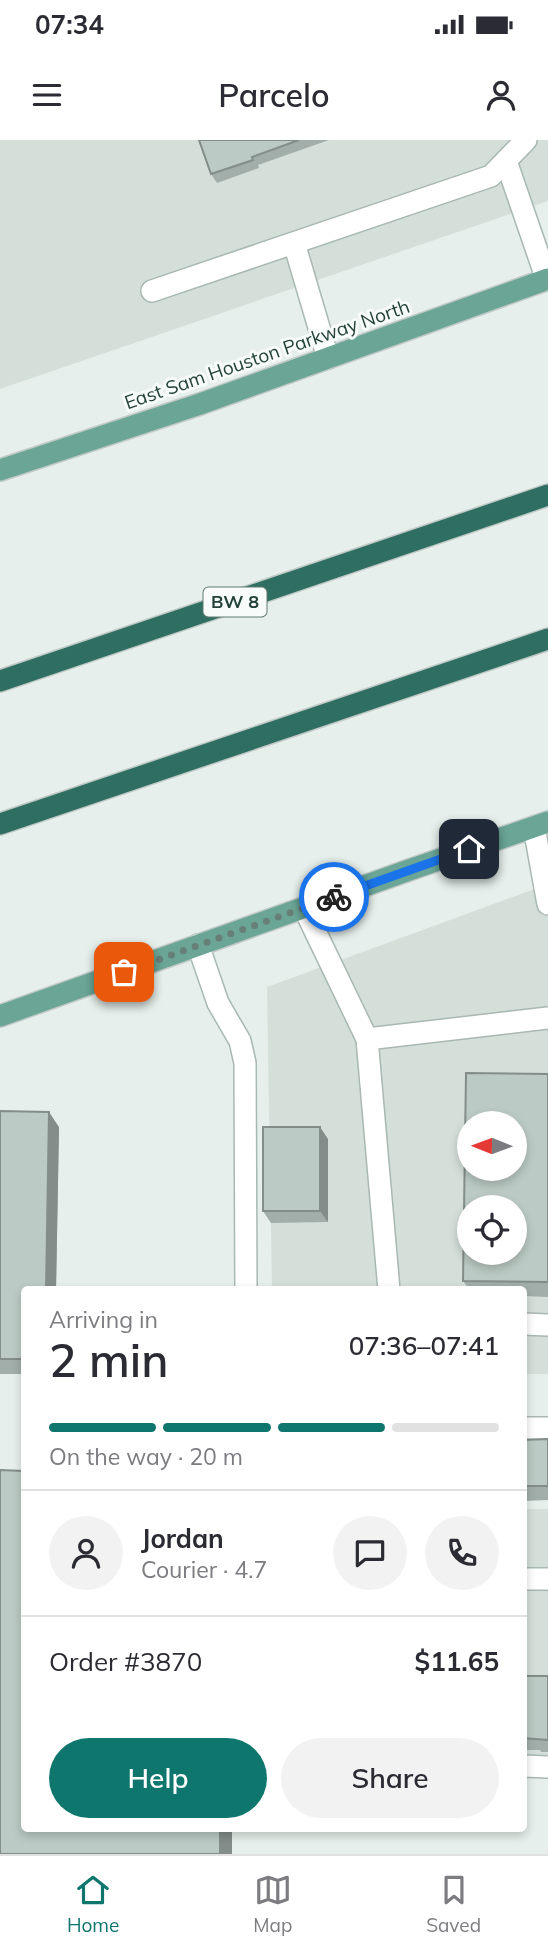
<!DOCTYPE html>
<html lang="en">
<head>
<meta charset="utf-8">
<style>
	body { margin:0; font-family:Mulish,sans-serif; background:#f2f2f3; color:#2b2b33; height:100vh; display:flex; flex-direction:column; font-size:26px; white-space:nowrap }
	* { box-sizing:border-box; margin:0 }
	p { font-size:23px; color:#7c7c81 }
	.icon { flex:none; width:38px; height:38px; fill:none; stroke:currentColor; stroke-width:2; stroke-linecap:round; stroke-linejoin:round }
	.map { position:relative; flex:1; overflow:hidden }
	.drawer { position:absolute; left:21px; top:1146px; width:506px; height:546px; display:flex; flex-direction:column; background:#fff; border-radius:7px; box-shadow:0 4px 10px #0003 }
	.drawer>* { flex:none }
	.needle { width:46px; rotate:271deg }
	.tools { position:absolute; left:457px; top:971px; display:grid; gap:14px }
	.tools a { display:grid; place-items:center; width:70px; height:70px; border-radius:50%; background:#fff; box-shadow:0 4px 10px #0003; font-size:35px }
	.pin { position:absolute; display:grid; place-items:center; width:60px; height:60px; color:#fff; margin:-30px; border-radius:14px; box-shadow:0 4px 10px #0006 }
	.courier { position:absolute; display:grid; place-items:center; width:70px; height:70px; margin:-35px; border:5px solid #1a73e8; border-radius:50%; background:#fff; color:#222; box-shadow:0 2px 9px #0007 }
	.headline em { font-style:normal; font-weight:600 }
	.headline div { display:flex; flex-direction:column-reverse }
	.headline { display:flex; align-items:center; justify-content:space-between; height:119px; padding:0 28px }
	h1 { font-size:46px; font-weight:600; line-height:52px }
	.bar { display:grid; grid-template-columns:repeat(4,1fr); gap:10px 7px; align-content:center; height:84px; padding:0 28px }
	.bar i { height:9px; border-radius:5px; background:#e1e1e2 }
	.bar .selected { background:#0f766e }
	.bar p { grid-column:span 4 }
	.line { display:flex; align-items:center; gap:18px; padding:0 28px; border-top:2px solid #e1e1e2 }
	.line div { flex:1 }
	.round { display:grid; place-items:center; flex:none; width:74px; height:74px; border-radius:37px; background:#f2f2f3 }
	.cta { display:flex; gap:14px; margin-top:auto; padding:14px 28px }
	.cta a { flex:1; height:80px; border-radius:42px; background:#0f766e; color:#fff; font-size:28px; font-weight:600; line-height:80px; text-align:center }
	.cta a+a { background:#f2f2f3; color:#2b2b33 }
	.status { display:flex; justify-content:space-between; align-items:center; height:49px; padding:0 35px; background:#fff; direction:ltr }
	.status svg { height:19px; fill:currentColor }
	header { display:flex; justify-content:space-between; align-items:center; height:91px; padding:0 28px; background:#fff; font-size:32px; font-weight:600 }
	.menu { display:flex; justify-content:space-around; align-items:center; height:98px; border-top:2px solid #e1e1e2; background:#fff; font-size:19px; color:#7c7c81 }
	.menu a { display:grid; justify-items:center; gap:4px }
	.menu .selected { color:#0f766e }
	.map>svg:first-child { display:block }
</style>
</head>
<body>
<div class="status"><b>07:34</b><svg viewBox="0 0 49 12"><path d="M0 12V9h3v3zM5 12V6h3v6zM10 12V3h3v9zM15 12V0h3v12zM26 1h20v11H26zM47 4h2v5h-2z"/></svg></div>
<header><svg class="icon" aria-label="menu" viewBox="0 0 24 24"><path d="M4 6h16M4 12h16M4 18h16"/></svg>Parcelo<svg class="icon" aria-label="person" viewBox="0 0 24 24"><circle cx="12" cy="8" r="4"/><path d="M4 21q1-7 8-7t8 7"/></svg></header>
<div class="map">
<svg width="548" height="1714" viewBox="0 0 548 1714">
	<rect width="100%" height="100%" fill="#e6efeb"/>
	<g fill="#d4dfda" fill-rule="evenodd">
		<polygon points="0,0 548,0 548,61 0,249"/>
		<path d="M 548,744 L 548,1234 L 523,1234 L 523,1150 L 272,1150 L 267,847 ZM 469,984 L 514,984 L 514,1029 L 469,1029 ZM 469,1068 L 514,1068 L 514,1113 L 469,1113 Z"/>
		<rect x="523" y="1369" width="25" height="269"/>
	</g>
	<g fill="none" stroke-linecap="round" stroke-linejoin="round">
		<defs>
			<g id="minor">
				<polyline points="506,21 547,140"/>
				<polyline points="294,103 328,218"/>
				<polyline points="152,151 491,36 526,0"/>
				<polyline points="534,687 548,764"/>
				<polyline points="304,768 367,899 389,1150"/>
				<polyline points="198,805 218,863 240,901 245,923 246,1150"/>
				<polyline points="367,899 548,878"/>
				<polyline points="523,1184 548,1185"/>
				<polyline points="523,1288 548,1288"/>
				<polyline points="523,1439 548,1439"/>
				<polyline points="523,1626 548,1627"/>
			</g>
			<g id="major">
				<polyline points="0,330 200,264 548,139"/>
				<polyline points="0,876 412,729 548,682"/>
			</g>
			<g id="highway">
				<polyline points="0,541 548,355"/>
				<polyline points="0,684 548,499"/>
			</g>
		</defs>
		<use href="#minor" stroke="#a8b8b2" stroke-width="24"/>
		<use href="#major" stroke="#c2cac8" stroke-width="24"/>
		<use href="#highway" stroke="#c2cac8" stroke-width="24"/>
		<use href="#minor" stroke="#fff" stroke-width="21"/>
		<use href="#major" stroke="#6aa596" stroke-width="21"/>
		<use href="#highway" stroke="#2f6f62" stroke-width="21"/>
	</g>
	<g fill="#a1aea9">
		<polygon points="199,0 329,0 258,25 259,28 217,43 211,34"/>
		<polygon points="548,934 548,1157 523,1156 523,1150 470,1150 463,1141"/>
		<polygon points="0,971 59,987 56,1150 24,1150 24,1234 0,1234"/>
		<polygon points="328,999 328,1082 271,1083 263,1071"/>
		<polygon points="548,1299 548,1360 523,1361 523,1300"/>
		<polygon points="523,1536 548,1536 548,1612 541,1612 540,1610 523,1610"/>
	</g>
	<g fill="#838d89">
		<polygon points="49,972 59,987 56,1150 46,1150"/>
		<polygon points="320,987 328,999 328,1082 320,1071"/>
		<rect x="220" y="1689" width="12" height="25"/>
	</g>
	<g fill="#bbcac4" stroke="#838d89" stroke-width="2" fill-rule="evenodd">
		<polygon points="199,0 299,0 252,17 253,20 211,34"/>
		<path d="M 466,933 L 548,934 L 548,1142 L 463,1141 ZM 469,984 L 514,984 L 514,1029 L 469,1029 ZM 469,1068 L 514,1068 L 514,1113 L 469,1113 Z"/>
		<polygon points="0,971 49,972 46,1150 24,1150 24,1219 0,1219"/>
		<rect x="263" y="987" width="57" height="84"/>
		<polygon points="548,1299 548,1346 523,1346 523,1300"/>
		<polygon points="0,1330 24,1331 24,1689 220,1689 220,1714 0,1714"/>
		<polygon points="523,1536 548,1536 548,1600 523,1598"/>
	</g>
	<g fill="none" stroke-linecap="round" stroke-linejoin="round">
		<polyline stroke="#687f78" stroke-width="7" stroke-dasharray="0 12.6" points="124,832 334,757"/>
		<polyline stroke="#1a73e8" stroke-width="9" points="334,757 469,709"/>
	</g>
	<g text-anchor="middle" stroke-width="6" stroke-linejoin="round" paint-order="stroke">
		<rect fill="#f7fbf9" stroke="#637a73" stroke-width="2" x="203.5" y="447.5" width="63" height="29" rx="5"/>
		<g font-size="18" font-weight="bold" fill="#24423a">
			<text x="235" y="468">BW 8</text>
		</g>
		<g font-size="19" fill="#24423a" stroke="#f7fbf9">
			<text transform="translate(267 214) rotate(-19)" y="7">East Sam Houston Parkway North</text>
		</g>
	</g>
</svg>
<div class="tools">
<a><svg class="needle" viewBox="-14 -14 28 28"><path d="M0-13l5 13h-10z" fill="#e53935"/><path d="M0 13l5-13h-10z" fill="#7c7c81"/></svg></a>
<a><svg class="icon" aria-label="locate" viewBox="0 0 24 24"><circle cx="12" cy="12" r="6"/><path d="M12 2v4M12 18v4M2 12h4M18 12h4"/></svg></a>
</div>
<div class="pin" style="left:124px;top:832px;background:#ea580c"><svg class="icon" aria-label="bag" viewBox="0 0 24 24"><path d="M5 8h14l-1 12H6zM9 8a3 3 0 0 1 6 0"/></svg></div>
<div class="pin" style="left:469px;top:709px;background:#1f2937"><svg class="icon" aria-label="home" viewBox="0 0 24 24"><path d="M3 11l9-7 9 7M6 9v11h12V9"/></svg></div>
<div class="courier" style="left:334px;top:757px"><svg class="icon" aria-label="bike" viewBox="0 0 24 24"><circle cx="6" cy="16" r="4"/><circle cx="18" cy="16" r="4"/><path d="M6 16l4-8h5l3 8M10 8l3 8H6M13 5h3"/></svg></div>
<section class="drawer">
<div class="headline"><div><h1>2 min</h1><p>Arriving in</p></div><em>07:36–07:41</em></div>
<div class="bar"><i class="selected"></i><i class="selected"></i><i class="selected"></i><i></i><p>On the way · 20 m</p></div>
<div class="line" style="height:126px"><a class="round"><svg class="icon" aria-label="person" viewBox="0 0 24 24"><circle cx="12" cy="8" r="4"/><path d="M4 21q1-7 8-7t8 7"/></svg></a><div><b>Jordan</b><p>Courier · 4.7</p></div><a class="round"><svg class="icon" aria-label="chat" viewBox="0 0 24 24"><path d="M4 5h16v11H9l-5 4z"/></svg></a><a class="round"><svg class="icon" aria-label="phone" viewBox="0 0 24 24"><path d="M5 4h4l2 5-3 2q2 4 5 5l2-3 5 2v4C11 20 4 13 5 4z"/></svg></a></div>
<div class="line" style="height:91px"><div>Order #3870</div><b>$11.65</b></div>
<div class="cta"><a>Help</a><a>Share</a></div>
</section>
</div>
<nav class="menu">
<a class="selected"><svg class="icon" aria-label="home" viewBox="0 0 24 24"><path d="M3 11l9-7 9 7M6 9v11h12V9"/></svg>Home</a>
<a><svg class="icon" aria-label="map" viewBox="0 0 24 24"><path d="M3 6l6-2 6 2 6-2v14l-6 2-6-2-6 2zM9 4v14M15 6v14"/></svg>Map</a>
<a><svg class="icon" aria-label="saved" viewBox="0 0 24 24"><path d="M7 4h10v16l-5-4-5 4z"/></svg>Saved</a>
</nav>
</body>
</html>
